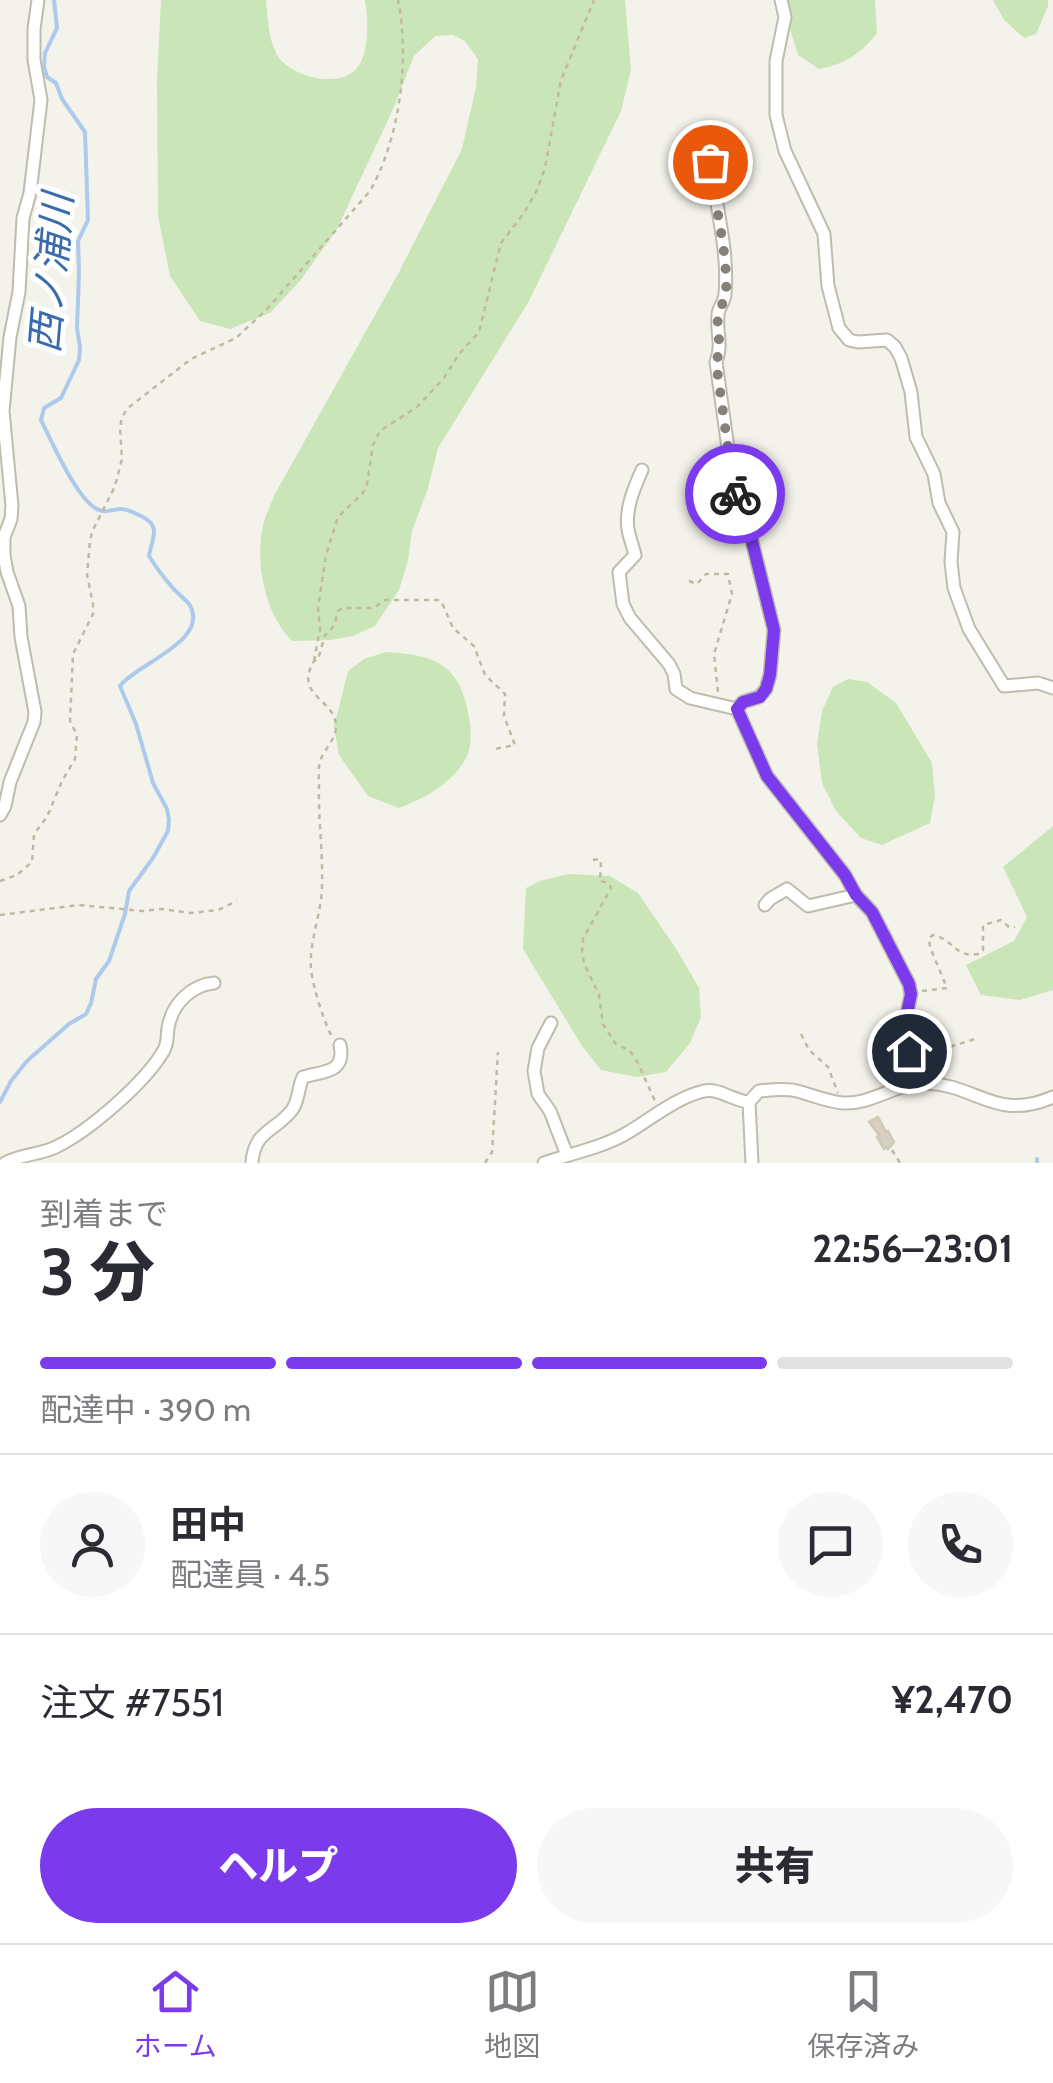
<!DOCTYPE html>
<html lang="ja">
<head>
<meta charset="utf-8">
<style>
	body { margin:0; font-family:Cabin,"Noto Sans JP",sans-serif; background:#f7f7f7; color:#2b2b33; height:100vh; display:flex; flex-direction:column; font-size:38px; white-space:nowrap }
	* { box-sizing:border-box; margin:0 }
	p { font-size:32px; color:#7c7c81 }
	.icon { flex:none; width:55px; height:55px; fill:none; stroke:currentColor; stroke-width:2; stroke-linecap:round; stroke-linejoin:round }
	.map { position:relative; height:1163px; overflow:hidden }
	.sheet { display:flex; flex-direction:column; background:#fff; flex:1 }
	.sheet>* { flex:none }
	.pin { position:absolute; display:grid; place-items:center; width:85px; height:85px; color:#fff; margin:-42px; border:5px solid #fff; border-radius:50%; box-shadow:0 2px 10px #0007 }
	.courier { position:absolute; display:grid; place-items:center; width:100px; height:100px; margin:-50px; border:8px solid #7c3aed; border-radius:50%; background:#fff; color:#222; box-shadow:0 2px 12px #0007 }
	.summary em { font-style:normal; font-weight:800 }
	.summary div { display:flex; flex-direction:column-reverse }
	.summary { display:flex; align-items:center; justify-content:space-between; height:170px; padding:0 40px }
	h1 { font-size:65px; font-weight:800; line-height:75px }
	.bar { display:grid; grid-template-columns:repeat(4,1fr); gap:15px 10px; align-content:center; height:120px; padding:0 40px }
	.bar i { height:12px; border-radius:8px; background:#e1e1e2 }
	.bar .current { background:#7c3aed }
	.bar p { grid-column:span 4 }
	.line { display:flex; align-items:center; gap:25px; padding:0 40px; border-top:2px solid #e1e1e2 }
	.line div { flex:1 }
	.round { display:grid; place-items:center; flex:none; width:105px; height:105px; border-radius:52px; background:#f7f7f7 }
	.button { display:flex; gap:20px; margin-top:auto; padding:20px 40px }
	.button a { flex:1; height:115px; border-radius:60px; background:#7c3aed; color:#fff; font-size:40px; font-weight:800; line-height:115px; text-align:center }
	.button a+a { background:#f7f7f7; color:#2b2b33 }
	.dock { display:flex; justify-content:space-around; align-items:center; height:140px; border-top:2px solid #e1e1e2; background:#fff; font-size:28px; color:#7c7c81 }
	.dock a { display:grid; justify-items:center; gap:5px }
	.dock .current { color:#7c3aed }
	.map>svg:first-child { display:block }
</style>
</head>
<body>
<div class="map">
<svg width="1053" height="1163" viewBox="0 0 1053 1163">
	<rect width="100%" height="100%" fill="#f4f3eb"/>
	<g fill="#cae5b8">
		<path d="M 161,0 L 266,0 C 268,18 268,37 276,53 C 287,76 339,90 357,68 C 370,53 368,19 365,0 L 625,0 L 631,70 L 621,111 L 529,301 L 438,448 L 428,488 L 412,531 L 408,561 L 399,590 L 375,626 L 353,636 L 331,640 L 292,641 C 264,613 255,562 263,525 C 266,514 271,504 275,494 L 399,272 L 462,149 L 476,87 L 478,59 L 465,41 L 453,35 L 435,36 L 414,56 L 394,107 L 337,229 L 300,281 L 270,313 L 230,329 L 200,321 L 170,276 L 158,216 L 157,79 Z"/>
		<path d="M 781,0 L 875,0 L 877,33 C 861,54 845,64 819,69 L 798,55 Z"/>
		<polygon points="993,0 1048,0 1048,6 1036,34 1024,38 1004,20"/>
		<path d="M 386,652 C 436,655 460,664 469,717 C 471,728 472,746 467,756 C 454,783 425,798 399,808 L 368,796 L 339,755 L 334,727 L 348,671 L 364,659 Z"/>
		<polygon points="848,679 867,682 896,703 932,763 935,796 930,823 882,845 861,838 836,811 822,783 817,744 822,711 833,687"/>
		<polygon points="1053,826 1053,990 1020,1000 981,995 966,965 1014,941 1027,917 1003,867"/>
		<polygon points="569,874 610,876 638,893 677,950 699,988 701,1017 690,1043 666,1072 637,1077 601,1070 582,1046 523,949 526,888 540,881"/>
	</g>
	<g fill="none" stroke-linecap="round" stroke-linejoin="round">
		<g stroke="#adc9eb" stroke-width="4">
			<path d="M 0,1102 L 11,1081 L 27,1061 L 69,1024 L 86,1014 L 91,1003 L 96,979 L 109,961 L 125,914 L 129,891 L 153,858 L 168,831 L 169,820 L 167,809 L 153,783 L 136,724 L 120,686 C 136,664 212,640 189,604 C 184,598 177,593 172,587 C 164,578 156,567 149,556 C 152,538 162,526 141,516 C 134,513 127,508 119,509 C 110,510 104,514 95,508 C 75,495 52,442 41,420 L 44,408 L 61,398 L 79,360 L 80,347 L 77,328 L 79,272 L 78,241 L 88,220 L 85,132 L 62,99 L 56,83 L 47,77 L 44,67 L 45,53 L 57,28 L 54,0"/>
			<polyline points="1037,1159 1037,1163"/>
		</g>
	</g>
	<polygon fill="#d5d0c1" stroke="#cfc9b5" stroke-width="2.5" points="878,1117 886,1132 888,1131 894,1142 888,1149 887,1147 884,1149 877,1137 879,1135 869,1122"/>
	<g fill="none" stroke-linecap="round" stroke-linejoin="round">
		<defs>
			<g id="street">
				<polyline points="781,0 785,17 776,61 776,115 785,151 824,234 828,286 839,328 849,340 858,342 887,340 895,347 901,358 911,392 916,437 934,474 939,503 953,532 951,562 954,588 969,629 1004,686 1038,683 1053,688"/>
				<path d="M 711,162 C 715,206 729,249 725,294 C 725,302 718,307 718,315 C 716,333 723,343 716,362 L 728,448 L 725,466 L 751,537 L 774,630 L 770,675 L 766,689 L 759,697 L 743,702 L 737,709 L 767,776 L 845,875 L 856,895 L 872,912 L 909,984 L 911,994 L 906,1018 L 912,1083"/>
				<path d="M 642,470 C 634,488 625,509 628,529 C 629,537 633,546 635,555 L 619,572 L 623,604 L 630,618 L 669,664 L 674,674 L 676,689 L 690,698 L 737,709"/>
				<polyline points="0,815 5,806 10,782 34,722 35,712 21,637 19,606 7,572 4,555 4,537 11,519 12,506 3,411 10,337 19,292 23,218 30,193 41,100 34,60 34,29 38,0"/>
				<polyline points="765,905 770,899 787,889 808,906 856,895"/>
				<polyline points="551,1023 538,1048 534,1071 538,1094 550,1111 567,1155"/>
				<path d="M 5,1163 C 21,1154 39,1155 56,1147 C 89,1131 146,1082 164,1050 C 168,1043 167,1035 168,1028 C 172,1004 191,985 214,983"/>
				<path d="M 252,1163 C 254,1130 275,1132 292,1110 C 299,1101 298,1087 303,1077 C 322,1071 346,1074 340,1045"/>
				<path d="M 544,1163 C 569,1154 604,1147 627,1133 C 651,1119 675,1098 704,1091 C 720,1088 733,1101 749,1102"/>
				<path d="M 752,1163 L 749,1102 L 759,1091 C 771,1090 785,1088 797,1091 C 812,1095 828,1102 843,1103 C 872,1105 897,1082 926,1083 C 978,1085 995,1122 1053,1097"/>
			</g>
		</defs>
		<use href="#street" stroke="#bfbcae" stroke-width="15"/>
		<g stroke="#c0b9a1" stroke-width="2.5" stroke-dasharray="5 5" stroke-linecap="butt">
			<polyline points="689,581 697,584 706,574 728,574 732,594 714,654 718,692"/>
			<polyline points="314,661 320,629 318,608 326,555 338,517 363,493 367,484 373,445 380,431 417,407 444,378 459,354 479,332 501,243 524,213 537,190 545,168 561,80 594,0"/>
			<polyline points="593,860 599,859 601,862 600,881 609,883 611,888 583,939 582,951 584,963 599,995 603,1024 615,1043 630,1051 636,1059 655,1101"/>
			<path d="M 0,881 L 17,875 L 32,862 L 34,834 L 47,817 L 62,781 L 75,759 L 77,735 L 70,721 L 73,654 L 93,614 L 93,604 L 87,575 L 90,541 L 92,532 L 115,486 L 122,459 L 120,428 L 122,417 L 128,408 L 191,359 L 236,338 L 267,309 L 370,191 C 400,138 410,59 398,0"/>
			<polyline points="0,915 79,905 143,911 162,909 191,913 218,910 237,901"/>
			<path d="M 922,991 L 947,988 L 930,947 L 929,938 L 933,935 C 955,940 954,958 979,954 L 983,950 L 983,925 L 1001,920 L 1009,927 L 1015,927"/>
			<polyline points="801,1034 809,1050 828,1067 838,1093"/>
			<path d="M 331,1035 C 323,1019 313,987 311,969 C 309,940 322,913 322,885 C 323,852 318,818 319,785 C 319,778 318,769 320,762 C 323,750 336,740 336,727 C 336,698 293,697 314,661 L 318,660 L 325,635 C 334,630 336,620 338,611 L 343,608 L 374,608 L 385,600 L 438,600 L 442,603 L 453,628 L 474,646 L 485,675 L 505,694 L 504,716 L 515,745 L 495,749"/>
			<polyline points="921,1051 937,1051 975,1039"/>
			<polyline points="892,1150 900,1163"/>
			<polyline points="485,1163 492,1152 498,1052"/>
		</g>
		<use href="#street" stroke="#fff" stroke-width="11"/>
	</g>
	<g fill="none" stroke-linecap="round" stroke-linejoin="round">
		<path stroke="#848177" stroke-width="10" stroke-dasharray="0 18" d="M 710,162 C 714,206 728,249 726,294 C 725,302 719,307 718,315 C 716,333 723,343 716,362 L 728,448 L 725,466 L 735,494"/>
		<polyline stroke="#7c3aed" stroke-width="12" points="735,494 751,537 774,630 770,675 766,689 760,697 743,702 737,709 767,776 845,875 856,895 872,912 909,984 911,994 906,1018 909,1051"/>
	</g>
	<g text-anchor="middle" stroke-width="10" stroke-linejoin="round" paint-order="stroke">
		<g font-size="40" font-style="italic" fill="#3a6cac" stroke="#fff">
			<text transform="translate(51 273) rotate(-85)" y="14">西ノ浦川</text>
		</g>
	</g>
</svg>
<div class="pin" style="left:710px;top:162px;background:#ea580c"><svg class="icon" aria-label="bag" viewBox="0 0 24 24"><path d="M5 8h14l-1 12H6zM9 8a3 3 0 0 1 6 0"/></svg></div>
<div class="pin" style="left:909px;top:1051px;background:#1f2937"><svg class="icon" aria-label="home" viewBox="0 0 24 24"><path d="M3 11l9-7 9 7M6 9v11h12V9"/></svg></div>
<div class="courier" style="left:735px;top:494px"><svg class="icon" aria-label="bike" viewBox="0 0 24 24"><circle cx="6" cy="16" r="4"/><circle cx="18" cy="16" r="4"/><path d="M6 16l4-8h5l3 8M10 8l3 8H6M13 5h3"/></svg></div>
</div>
<section class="sheet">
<div class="summary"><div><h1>3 分</h1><p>到着まで</p></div><em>22:56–23:01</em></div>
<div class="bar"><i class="current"></i><i class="current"></i><i class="current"></i><i></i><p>配達中 · 390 m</p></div>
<div class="line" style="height:180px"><a class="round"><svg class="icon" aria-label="person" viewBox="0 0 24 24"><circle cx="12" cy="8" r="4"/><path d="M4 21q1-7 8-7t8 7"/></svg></a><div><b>田中</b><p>配達員 · 4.5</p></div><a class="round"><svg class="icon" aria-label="chat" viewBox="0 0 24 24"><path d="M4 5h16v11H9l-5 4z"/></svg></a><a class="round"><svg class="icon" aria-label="phone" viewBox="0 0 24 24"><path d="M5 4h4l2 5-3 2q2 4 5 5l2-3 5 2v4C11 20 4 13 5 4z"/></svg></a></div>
<div class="line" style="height:130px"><div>注文 #7551</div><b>¥2,470</b></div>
<div class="button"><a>ヘルプ</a><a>共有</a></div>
</section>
<nav class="dock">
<a class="current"><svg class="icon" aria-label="home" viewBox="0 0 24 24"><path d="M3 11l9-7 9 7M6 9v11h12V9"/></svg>ホーム</a>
<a><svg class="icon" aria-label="map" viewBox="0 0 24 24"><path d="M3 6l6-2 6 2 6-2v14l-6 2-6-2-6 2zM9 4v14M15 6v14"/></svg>地図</a>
<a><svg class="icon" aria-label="saved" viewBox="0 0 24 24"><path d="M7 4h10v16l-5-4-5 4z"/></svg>保存済み</a>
</nav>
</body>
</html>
